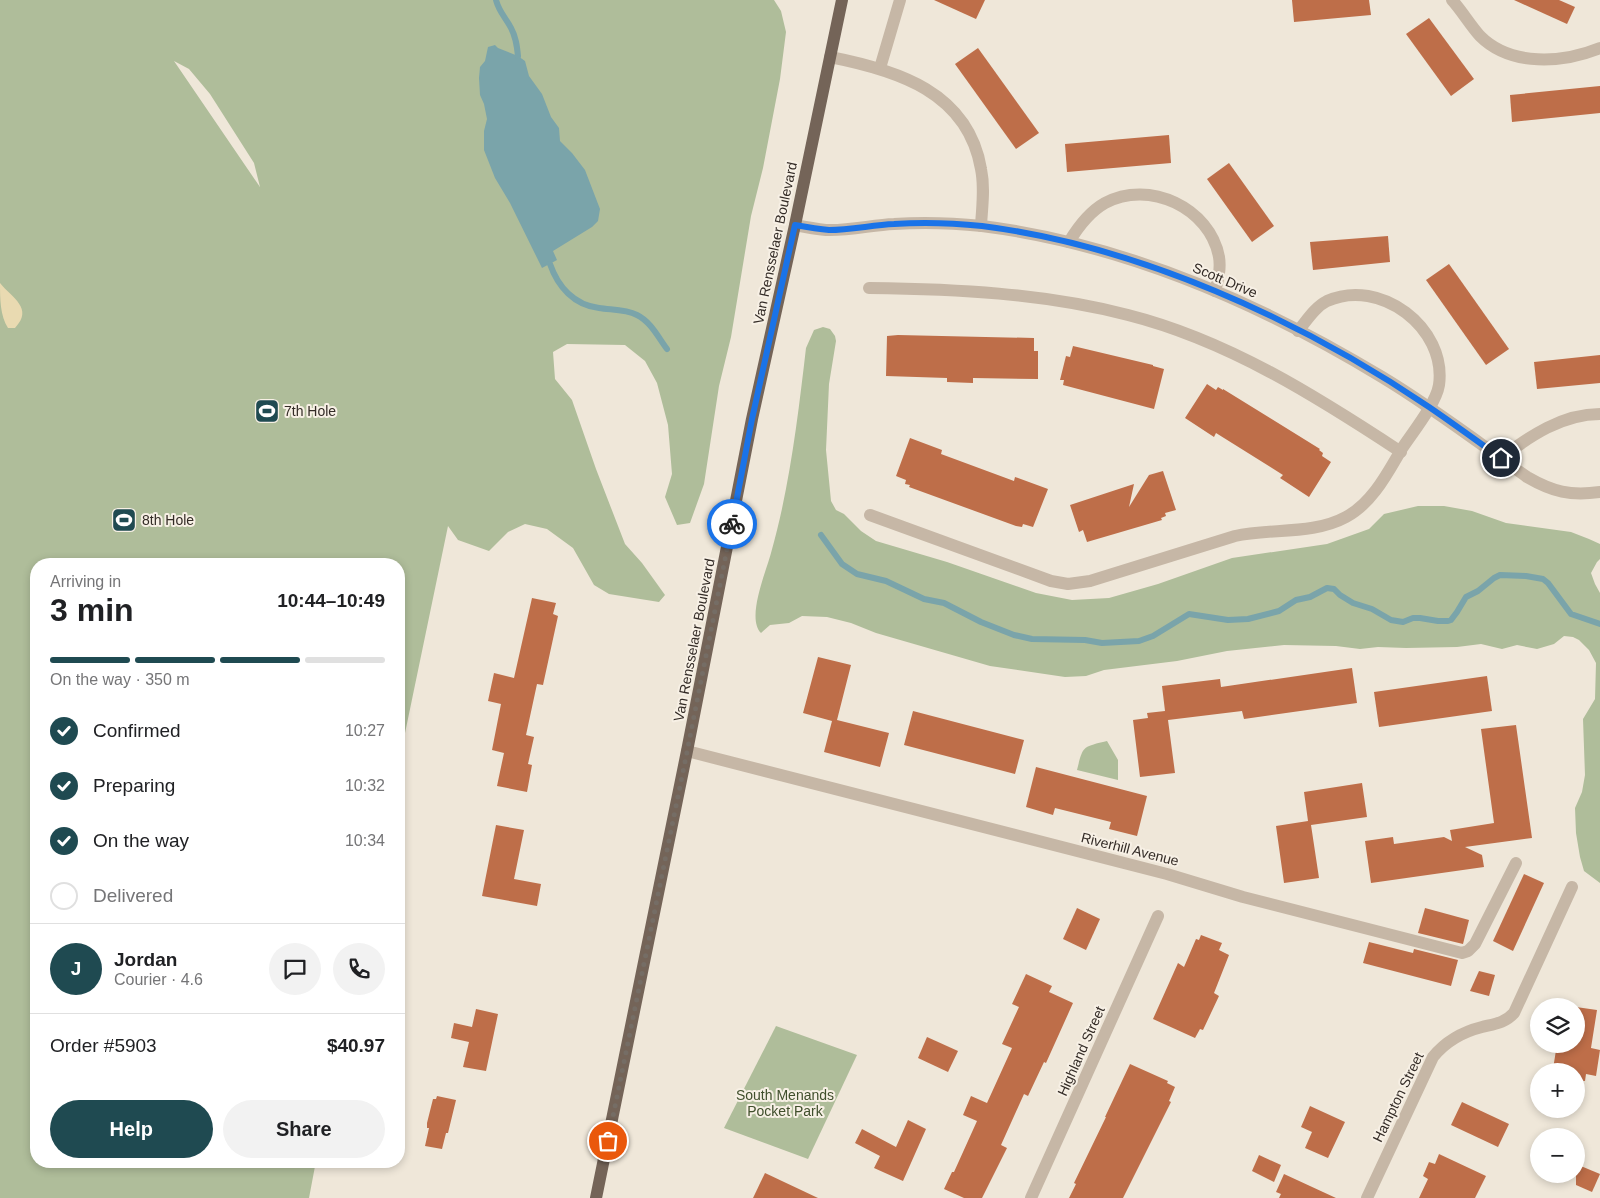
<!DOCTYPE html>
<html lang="en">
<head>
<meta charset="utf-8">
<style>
	body { margin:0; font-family:Arial,sans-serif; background:#f2f2f2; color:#202124; height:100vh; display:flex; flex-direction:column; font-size:19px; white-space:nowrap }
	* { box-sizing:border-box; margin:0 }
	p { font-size:16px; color:#757577 }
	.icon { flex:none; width:28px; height:28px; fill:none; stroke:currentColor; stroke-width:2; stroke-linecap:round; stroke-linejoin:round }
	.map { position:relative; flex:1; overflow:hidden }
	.details { position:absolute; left:30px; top:558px; width:375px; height:610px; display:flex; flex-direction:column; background:#fff; border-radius:20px; box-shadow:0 2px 8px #0003 }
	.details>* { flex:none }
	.controls { position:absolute; left:1530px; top:998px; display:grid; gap:10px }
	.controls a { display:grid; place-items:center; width:55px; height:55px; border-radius:50%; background:#fff; box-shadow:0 2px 8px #0003; font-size:25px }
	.pin { position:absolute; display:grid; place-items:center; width:42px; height:42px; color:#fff; margin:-21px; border:2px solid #fff; border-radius:50%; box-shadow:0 1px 5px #0007 }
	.courier { position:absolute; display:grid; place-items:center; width:50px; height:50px; margin:-25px; border:4px solid #1a73e8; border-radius:50%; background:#fff; color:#222; box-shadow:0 1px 6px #0007 }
	.headline em { font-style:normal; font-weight:700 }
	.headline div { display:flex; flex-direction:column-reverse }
	.headline { display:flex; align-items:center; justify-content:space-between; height:85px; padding:0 20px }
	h1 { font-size:32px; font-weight:700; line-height:38px }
	.bar { display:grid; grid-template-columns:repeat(4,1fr); gap:8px 5px; align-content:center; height:60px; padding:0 20px }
	.bar i { height:6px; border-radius:4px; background:#e0e0e0 }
	.bar .current { background:#1f4a51 }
	.bar p { grid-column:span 4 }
	.line { display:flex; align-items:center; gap:12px; padding:0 20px; border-top:1px solid #e0e0e0 }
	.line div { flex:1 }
	.round { display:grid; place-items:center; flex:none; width:52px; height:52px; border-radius:26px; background:#f2f2f2 }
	ol { padding:0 20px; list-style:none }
	li { display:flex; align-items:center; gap:15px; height:55px }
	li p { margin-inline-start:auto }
	li .icon { padding:5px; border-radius:50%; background:#1f4a51; color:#fff; stroke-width:4 }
	li:last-child { color:#757577 }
	li i { width:28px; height:28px; border:2px solid #e0e0e0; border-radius:50% }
	.cta { display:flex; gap:10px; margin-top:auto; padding:10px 20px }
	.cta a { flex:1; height:58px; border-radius:30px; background:#1f4a51; color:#fff; font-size:20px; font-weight:700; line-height:58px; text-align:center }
	.cta a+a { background:#f2f2f2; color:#202124 }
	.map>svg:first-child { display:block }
</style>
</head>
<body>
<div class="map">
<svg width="1600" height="1198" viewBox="0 0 1600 1198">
	<rect width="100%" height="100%" fill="#efe7d9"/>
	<g fill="#afbd9a" fill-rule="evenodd">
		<path d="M 0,0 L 774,0 L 781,11 L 786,32 L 780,79 L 763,168 L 751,216 L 731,337 L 719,386 L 704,484 L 690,523 L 677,525 L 665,497 L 672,474 L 668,425 L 657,383 L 645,361 L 625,345 L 567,344 L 553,352 L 555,379 L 572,400 L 596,469 L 625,544 L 642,563 L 665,595 L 659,602 L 609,594 L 594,585 L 573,548 L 547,529 L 525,524 L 508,532 L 489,551 L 458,540 L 448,526 L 399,762 L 399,564 L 36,564 L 36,1161 L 316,1161 L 309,1198 L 0,1198 ZM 174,61 L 189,69 L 210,94 L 254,163 L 260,187 Z"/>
		<path d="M 823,327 L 830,329 L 835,336 L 836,341 L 829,384 L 826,450 L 831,501 L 836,510 L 844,514 L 861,531 L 876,541 L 947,562 L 1036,593 L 1072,600 L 1109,598 L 1158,584 L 1232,558 L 1327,544 L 1369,529 L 1384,514 L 1418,506 L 1444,506 L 1472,511 L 1506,523 L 1571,532 L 1589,539 L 1600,544 L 1600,559 L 1597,562 L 1591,573 L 1595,584 L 1600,593 L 1600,883 L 1584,871 L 1580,857 L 1576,833 L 1575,808 L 1582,792 L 1585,775 L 1583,719 L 1595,699 L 1596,663 L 1589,650 L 1579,640 L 1573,637 L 1564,636 L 1554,644 L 1537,649 L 1517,645 L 1502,649 L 1481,644 L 1457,647 L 1406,648 L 1378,647 L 1360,649 L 1336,646 L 1284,645 L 1227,651 L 1177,661 L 1104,670 L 1086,676 L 1065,677 L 990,666 L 876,633 L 851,623 L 827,617 L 802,616 L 789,623 L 770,625 L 761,633 C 746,618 766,572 771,553 C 790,486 798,416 806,348 L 814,330 Z"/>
		<path d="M 1107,741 L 1118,760 L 1118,780 L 1077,770 C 1083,746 1082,747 1107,741 Z"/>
		<polygon points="776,1026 857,1055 808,1159 724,1128"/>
	</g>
	<path fill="#e9dab1" d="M 0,283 C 12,298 34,308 15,328 L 8,328 C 0,316 0,298 0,283 Z"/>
	<polygon fill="#7aa4aa" points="495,45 498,48 518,56 525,61 529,76 542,94 551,117 559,128 560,141 572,153 585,170 600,209 598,221 592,227 553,251 557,260 542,268 510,203 495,178 484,150 484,131 487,119 484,104 480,95 479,78 480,67 485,61 488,47"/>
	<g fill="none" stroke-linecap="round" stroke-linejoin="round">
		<g stroke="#7aa4aa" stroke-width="6">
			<path d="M 496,0 C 499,12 506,18 511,28 C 516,37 517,46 518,56"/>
			<path d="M 550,264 C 558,287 574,305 599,308 C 611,310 625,309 637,315 C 651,322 658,337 667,349"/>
			<polyline points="821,535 842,564 857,574 886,581 924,599 944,603 981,622 1014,635 1032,639 1085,640 1102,643 1139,641 1153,636 1189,614 1228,620 1248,619 1279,611 1296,600 1310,597 1327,588 1334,589 1340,595 1353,603 1372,609 1391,620 1403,622 1413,618 1420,618 1438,621 1448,621 1451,620 1457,612 1466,597 1478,591 1494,578 1500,575 1526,576 1543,579 1548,583 1571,614 1600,624"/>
		</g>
	</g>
	<g fill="#be6e49">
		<polygon points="934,0 985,0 976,19"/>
		<polygon points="1292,0 1369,0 1371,15 1294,22"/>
		<polygon points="1514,0 1559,0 1575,7 1567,24"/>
		<polygon points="1429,18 1474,79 1451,96 1406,34"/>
		<polygon points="978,48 1039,133 1016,149 955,64"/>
		<polygon points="1600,86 1600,113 1512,122 1510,95"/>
		<polygon points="1169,135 1171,163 1067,172 1065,144"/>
		<polygon points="1229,163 1274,226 1252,242 1207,179"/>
		<polygon points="1388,236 1390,262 1313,270 1310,242"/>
		<polygon points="1449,264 1509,349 1486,365 1426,280"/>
		<polygon points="898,335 1034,338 1034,351 1038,351 1038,379 973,378 973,383 947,382 947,378 886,376 887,336"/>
		<polygon points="1073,346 1153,365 1153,366 1164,369 1154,409 1063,385 1064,380 1060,380 1066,356 1070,357"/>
		<polygon points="1600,355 1600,383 1537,389 1534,362"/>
		<polygon points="1207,384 1216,390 1218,387 1223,390 1223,389 1320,449 1319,450 1323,453 1322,456 1331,462 1309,497 1280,478 1283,475 1216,433 1214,437 1185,418"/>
		<polygon points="910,438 942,450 941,454 1014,481 1015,477 1048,489 1033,527 1023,524 1022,527 1016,526 909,487 910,485 905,484 906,480 896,476"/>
		<polygon points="1163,471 1176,510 1165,513 1166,516 1161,518 1162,520 1087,542 1083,530 1079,532 1070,505 1134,484 1129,507 1149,475"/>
		<polygon points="532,598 556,603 553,614 558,616 543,685 537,684 526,735 534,737 528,764 532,765 527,792 497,786 504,753 492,750 501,704 488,701 494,673 514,678"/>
		<polygon points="818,657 851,665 837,720 889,733 880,767 824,752 832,721 803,713"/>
		<polygon points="1352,668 1357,703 1244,719 1242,711 1168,720 1175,773 1140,777 1133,720 1148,718 1147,713 1165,711 1162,686 1220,679 1221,687"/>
		<polygon points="1487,676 1492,711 1379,727 1374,692"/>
		<polygon points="913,711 1024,740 1015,774 904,745"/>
		<polygon points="1516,725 1532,838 1465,847 1482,855 1484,867 1371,883 1365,841 1393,837 1394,844 1444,837 1452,841 1450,830 1494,823 1481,729"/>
		<polygon points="1036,767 1147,796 1137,836 1109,829 1111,822 1055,808 1053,815 1026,807"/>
		<polygon points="1362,783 1367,817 1311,825 1319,878 1284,883 1276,826 1308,821 1304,792"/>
		<polygon points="496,825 524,830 514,879 541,884 537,906 482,896"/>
		<polygon points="1524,874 1544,883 1513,951 1493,941"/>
		<polygon points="1077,908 1100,919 1086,950 1063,939"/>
		<polygon points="1425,908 1469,920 1463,944 1418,933"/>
		<polygon points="1201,935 1222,943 1219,950 1229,955 1214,993 1219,996 1203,1030 1200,1029 1195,1038 1153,1019 1178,963 1184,967 1196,939 1199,940"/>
		<polygon points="1369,942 1413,953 1414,949 1458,960 1451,986 1363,963"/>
		<polygon points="1479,971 1495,975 1489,996 1470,991"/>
		<polygon points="1026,974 1052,986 1049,992 1073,1003 1046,1063 1044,1062 1028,1096 1024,1094 1001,1145 1007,1148 982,1198 964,1198 944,1189 952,1172 954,1172 977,1121 963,1115 971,1096 987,1103 1012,1048 1002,1044 1019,1007 1012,1004"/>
		<polygon points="1576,1007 1597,1010 1591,1048 1600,1050 1596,1076 1586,1074 1585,1081 1576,1080 1576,1071 1553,1069 1557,1044 1576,1044"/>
		<polygon points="476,1009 498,1014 486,1071 463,1067 469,1042 451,1038 454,1023 472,1027"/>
		<polygon points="927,1037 958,1051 948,1072 918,1058"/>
		<polygon points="1130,1064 1168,1081 1167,1083 1175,1087 1169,1101 1171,1102 1123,1198 1069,1198 1076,1184 1074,1183 1106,1117 1105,1117"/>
		<polygon points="437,1096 456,1100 448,1133 446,1133 442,1149 425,1146 429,1128 427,1128 427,1123 433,1099 436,1099"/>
		<polygon points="1462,1102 1509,1124 1498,1147 1451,1125"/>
		<polygon points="1310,1106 1345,1122 1328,1158 1305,1148 1312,1132 1301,1127"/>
		<polygon points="908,1120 926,1129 903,1181 874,1168 880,1156 855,1143 862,1129 896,1147"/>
		<polygon points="1439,1154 1486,1176 1475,1198 1419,1198 1428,1179 1423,1176 1429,1162 1435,1164"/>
		<polygon points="1259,1155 1281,1165 1274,1182 1252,1171"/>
		<polygon points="1576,1164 1600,1174 1592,1192 1576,1185"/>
		<polygon points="765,1173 818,1198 753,1198"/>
		<polygon points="1284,1174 1336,1198 1279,1198 1281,1194 1276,1192"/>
	</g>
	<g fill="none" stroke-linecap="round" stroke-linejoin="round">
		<g stroke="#c6b7a6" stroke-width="12">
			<path d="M 1452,0 C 1462,11 1470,25 1480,36 C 1511,67 1563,63 1600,48"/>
			<path d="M 830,57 C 897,70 968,92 981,169 C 985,188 982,207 981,226"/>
			<polyline points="880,68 900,0"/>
			<path d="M 795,225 C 805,227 816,229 826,230 C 849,231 872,225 894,224 C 923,222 953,223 982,226 C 1124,244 1260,303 1382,377 C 1432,407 1479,443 1527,477 C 1553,492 1570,496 1600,492"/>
			<path d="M 1069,242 C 1078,227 1089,212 1105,203 C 1149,179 1210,208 1219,257 C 1221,269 1218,280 1215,291"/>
			<path d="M 869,288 C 955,289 1043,293 1128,315 C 1227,340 1316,396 1401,452"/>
			<path d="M 1501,458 C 1530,436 1562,414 1600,414"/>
			<path d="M 870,515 L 1051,581 L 1068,584 L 1090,581 L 1235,536 C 1271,528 1313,535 1346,517 C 1372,503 1387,474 1401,450 C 1412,433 1436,404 1439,385 C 1447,328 1380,277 1327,301 C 1315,307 1307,320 1298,331"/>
			<polyline points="687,751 1167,874 1243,897 1462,953 1468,951 1475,944 1516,863"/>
			<polyline points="1031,1198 1158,916"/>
			<path d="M 1367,1198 L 1433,1057 C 1446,1041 1462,1032 1482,1027 C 1494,1024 1505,1023 1514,1013 L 1572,887"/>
		</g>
		<polyline stroke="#746458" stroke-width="12" points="596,1198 687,751 752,419 795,225 842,0"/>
	</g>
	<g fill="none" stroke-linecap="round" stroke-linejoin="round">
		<polyline stroke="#756d65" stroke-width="5" stroke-dasharray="0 9" points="608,1141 687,752 732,524"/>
		<path stroke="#1a73e8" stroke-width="6" d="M 732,524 L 752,419 L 795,225 C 806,227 817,229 829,230 C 851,230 872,225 894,224 C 923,222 953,223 982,226 C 1138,246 1299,319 1429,407 C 1454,424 1477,441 1501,458"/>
	</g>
	<defs>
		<symbol id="stadium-square" viewBox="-11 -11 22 22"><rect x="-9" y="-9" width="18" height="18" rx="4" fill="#1f4a51" stroke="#f7f0e5"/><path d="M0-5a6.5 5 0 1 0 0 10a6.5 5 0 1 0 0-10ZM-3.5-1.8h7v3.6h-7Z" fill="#fff"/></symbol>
	</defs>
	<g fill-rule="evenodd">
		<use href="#stadium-square" x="253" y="397" width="28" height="28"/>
		<use href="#stadium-square" x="110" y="506" width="28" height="28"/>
	</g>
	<g text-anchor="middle" stroke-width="4" stroke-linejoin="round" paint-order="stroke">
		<g font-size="14" fill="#332b26" stroke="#f7f0e5">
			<text transform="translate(775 243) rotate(-78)" y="5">Van Rensselaer Boulevard</text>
			<text transform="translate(1225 280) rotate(23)" y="5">Scott Drive</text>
			<text transform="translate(694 640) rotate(-79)" y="5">Van Rensselaer Boulevard</text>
			<text transform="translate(1130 849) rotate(14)" y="5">Riverhill Avenue</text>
			<text transform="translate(1081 1051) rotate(-66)" y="5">Highland Street</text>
			<text transform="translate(1398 1097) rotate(-64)" y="5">Hampton Street</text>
		</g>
		<g font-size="14" fill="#332b26" stroke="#f7f0e5" text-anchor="start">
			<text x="284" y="416">7th Hole</text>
			<text x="142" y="525">8th Hole</text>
		</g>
		<g font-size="14" fill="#404f2c" stroke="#f7f0e5">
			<text x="785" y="1100">South Menands<tspan x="785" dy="16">Pocket Park</tspan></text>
		</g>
	</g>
</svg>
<div class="controls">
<a><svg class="icon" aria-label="layers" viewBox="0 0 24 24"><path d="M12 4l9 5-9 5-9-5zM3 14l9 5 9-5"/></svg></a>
<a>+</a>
<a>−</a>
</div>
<div class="pin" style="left:608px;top:1141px;background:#ea580c"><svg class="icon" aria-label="bag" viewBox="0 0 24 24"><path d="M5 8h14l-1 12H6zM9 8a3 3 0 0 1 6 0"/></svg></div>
<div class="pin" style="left:1501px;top:458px;background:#1f2937"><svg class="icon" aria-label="home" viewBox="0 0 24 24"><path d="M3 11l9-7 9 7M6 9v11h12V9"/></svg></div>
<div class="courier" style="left:732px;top:524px"><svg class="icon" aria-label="bike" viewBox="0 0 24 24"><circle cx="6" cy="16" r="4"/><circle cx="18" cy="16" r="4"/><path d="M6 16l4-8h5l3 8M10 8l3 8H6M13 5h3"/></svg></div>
<section class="details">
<div class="headline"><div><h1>3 min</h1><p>Arriving in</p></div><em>10:44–10:49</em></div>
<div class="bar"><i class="current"></i><i class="current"></i><i class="current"></i><i></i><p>On the way · 350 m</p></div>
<ol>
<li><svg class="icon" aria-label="check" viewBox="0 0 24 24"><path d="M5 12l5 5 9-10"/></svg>Confirmed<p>10:27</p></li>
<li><svg class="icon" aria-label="check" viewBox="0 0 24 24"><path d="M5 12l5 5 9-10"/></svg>Preparing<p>10:32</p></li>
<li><svg class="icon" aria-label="check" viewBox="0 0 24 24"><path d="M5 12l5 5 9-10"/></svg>On the way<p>10:34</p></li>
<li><i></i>Delivered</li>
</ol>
<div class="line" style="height:90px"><b class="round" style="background:#1f4a51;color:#fff">J</b><div><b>Jordan</b><p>Courier · 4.6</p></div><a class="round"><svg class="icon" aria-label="chat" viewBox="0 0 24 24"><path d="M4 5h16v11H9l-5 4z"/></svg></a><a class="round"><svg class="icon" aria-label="phone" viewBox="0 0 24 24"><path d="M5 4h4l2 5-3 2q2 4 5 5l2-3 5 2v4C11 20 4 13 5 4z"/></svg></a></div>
<div class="line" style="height:65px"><div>Order #5903</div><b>$40.97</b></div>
<div class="cta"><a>Help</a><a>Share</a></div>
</section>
</div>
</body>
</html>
